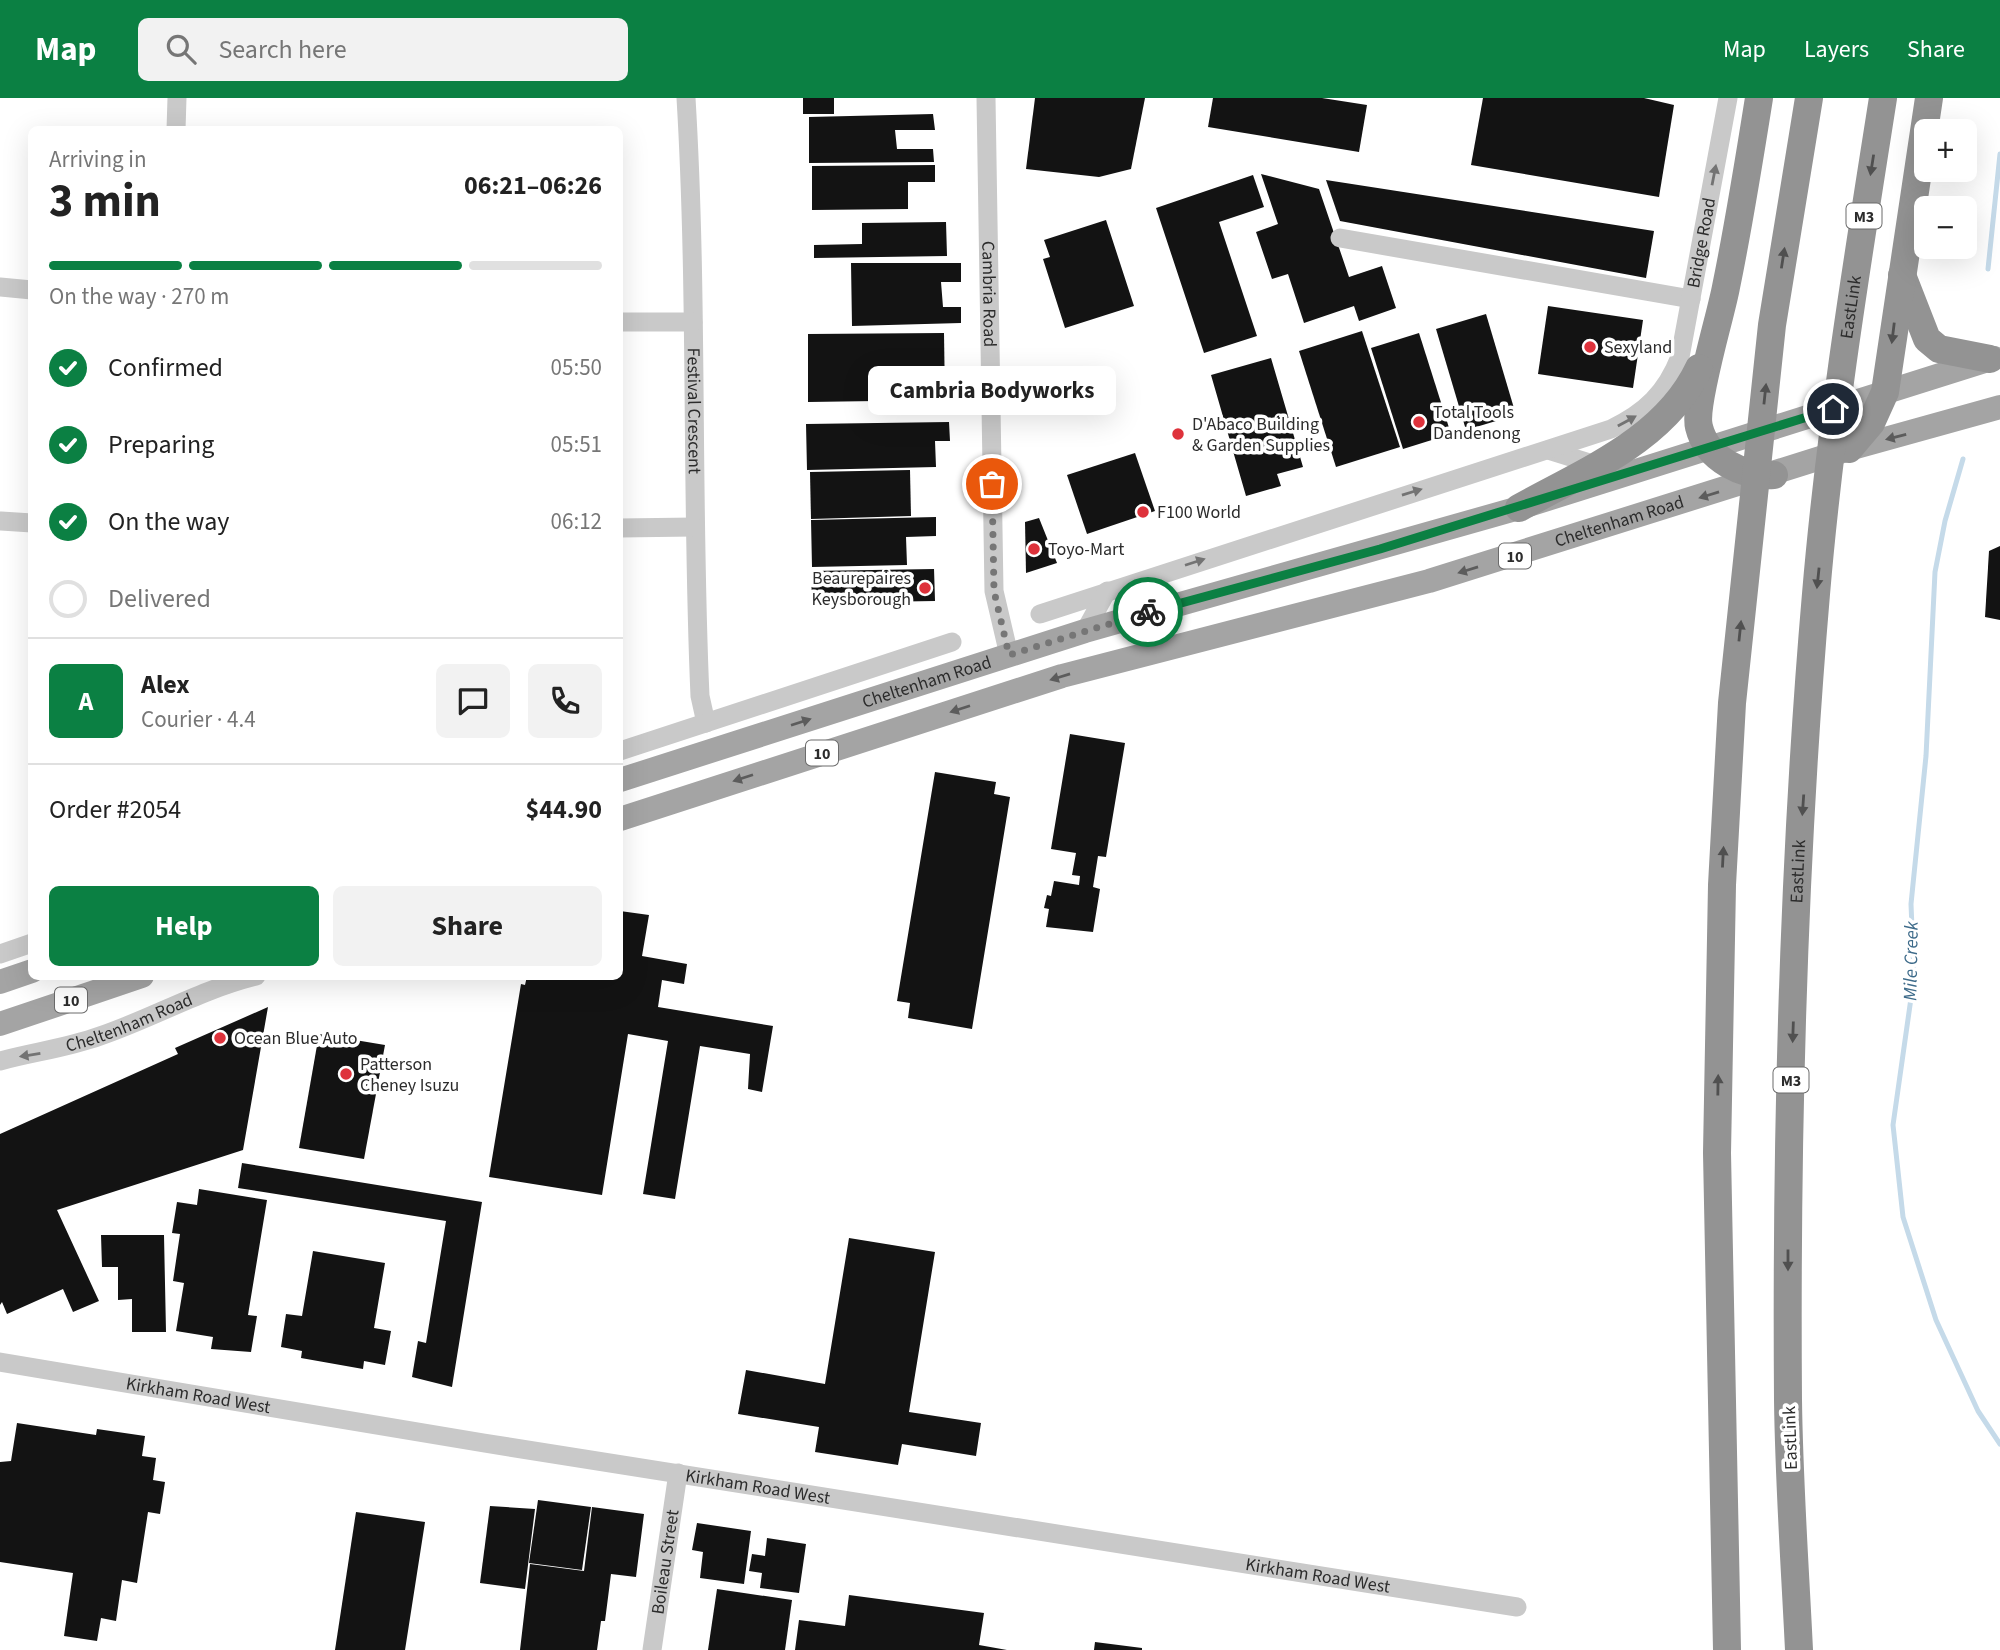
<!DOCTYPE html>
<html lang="en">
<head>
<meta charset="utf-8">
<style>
	body { margin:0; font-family:"Source Sans 3",sans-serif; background:#f2f2f2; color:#222; height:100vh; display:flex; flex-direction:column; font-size:26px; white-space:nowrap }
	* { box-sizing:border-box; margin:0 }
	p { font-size:23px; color:#767676 }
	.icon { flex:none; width:38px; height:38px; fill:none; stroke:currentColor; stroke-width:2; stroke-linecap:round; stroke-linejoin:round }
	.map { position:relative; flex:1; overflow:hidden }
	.sheet { position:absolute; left:28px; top:28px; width:595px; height:854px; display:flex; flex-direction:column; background:#fff; border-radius:10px; box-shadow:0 7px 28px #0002 }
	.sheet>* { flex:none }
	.tools { position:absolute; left:1914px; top:21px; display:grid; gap:14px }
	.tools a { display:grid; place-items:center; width:63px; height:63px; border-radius:10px; background:#fff; box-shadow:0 7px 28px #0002; font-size:35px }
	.pin { position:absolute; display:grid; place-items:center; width:60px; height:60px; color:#fff; margin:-30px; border:4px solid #fff; border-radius:50%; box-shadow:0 2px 7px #0007 }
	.courier { position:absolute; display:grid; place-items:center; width:70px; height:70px; margin:-35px; border:5px solid #0b8043; border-radius:50%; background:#fff; color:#222; box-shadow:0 2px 9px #0007 }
	.bubble { position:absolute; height:49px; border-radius:10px; background:#fff; box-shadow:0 7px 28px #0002; font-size:23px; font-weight:700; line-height:49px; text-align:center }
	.headline em { font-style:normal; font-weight:700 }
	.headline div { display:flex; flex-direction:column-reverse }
	.headline { display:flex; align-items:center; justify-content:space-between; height:119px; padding:0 21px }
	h1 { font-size:46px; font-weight:700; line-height:52px }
	.bar { display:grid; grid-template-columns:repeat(4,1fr); gap:10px 7px; align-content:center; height:84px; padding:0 21px }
	.bar i { height:9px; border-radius:5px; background:#e0e0e0 }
	.bar .selected { background:#0b8043 }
	.bar p { grid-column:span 4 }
	.line { display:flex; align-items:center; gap:18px; padding:0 21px; border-top:2px solid #e0e0e0 }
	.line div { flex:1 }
	.round { display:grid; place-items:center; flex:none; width:74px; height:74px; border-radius:10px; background:#f2f2f2 }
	ol { padding:0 21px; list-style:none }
	li { display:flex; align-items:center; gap:21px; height:77px }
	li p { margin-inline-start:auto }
	li .icon { padding:7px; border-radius:50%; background:#0b8043; color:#fff; stroke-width:4 }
	li:last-child { color:#767676 }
	li i { width:38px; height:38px; border:4px solid #e0e0e0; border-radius:50% }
	.button { display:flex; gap:14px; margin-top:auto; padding:14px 21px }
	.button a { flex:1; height:80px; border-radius:10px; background:#0b8043; color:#fff; font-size:28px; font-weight:700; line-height:80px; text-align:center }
	.button a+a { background:#f2f2f2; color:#222 }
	header { display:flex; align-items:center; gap:42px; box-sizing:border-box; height:98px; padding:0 35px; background:#0b8043; color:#fff }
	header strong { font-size:33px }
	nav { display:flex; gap:38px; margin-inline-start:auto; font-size:24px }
	.search { width:490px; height:63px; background:#f2f2f2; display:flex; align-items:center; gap:18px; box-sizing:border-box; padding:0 24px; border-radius:10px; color:#767676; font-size:26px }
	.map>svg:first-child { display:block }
</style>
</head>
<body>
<header>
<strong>Map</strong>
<div class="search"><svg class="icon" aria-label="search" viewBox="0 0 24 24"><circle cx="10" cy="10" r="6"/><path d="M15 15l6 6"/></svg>Search here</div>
<nav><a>Map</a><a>Layers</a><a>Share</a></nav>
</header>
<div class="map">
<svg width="2000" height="1552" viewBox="0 0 2000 1552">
	<rect width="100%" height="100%" fill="#fff"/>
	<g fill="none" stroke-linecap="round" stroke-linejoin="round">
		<g stroke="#c5dae9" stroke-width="5">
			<polyline points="1988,171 2000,56"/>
			<polyline points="1963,361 1945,423 1935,474 1926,658 1911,806 1914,879 1893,1027 1903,1119 1936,1222 1978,1313 2000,1346"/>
		</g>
	</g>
	<g fill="#131313">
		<rect x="803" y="0" width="31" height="16"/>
		<polygon points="1035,0 1145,0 1131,71 1099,79 1026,71"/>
		<polygon points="1213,0 1322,0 1367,7 1359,54 1208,29"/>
		<polygon points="1483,0 1644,0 1674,7 1659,99 1471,67"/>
		<polygon points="933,16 935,32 895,32 897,51 933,51 934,64 809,65 809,19"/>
		<polygon points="935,67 935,84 908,84 908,111 812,112 812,68"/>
		<polygon points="1261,76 1319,91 1349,179 1382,168 1396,210 1359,223 1354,208 1304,225 1288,176 1272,181 1256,134 1278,126"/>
		<polygon points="1253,77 1264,109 1219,124 1257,238 1204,255 1156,110"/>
		<polygon points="1326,82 1654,133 1646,180 1340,123"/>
		<polygon points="1106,122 1134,208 1065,230 1043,161 1050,159 1044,142"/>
		<polygon points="946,124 947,158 814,160 814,147 862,146 862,125"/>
		<polygon points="851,165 961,165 961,184 941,184 943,209 961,209 961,225 852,228"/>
		<polygon points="1548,208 1643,222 1633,290 1538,276"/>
		<polygon points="1486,216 1516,317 1466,332 1436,231"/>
		<polygon points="1362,233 1400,349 1336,369 1299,253"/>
		<polygon points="944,235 945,302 808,304 808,236"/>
		<polygon points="1419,235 1451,336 1403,351 1371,250"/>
		<polygon points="1271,260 1303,369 1277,376 1281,388 1246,398 1211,277"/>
		<polygon points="1103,272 1105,295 1066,299 1065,290 1041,292 1040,277"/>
		<polygon points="949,324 950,343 935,343 936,369 807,372 806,326"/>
		<polygon points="1135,355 1155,413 1087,436 1067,377"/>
		<polygon points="910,372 911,418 811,421 810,374"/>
		<polygon points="936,419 936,438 906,439 907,467 812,469 811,422"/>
		<polygon points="1039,420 1057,465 1026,475 1025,424"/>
		<polygon points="2000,448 2000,522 1985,519 1989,453"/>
		<polygon points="934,471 935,503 812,505 811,473"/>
		<polygon points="1070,636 1125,645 1106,759 1098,758 1093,789 1100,791 1093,834 1046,829 1049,811 1044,810 1047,797 1051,798 1054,783 1079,787 1080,778 1072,777 1076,755 1051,751"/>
		<polygon points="935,674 996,684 994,696 1010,699 972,931 908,920 910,905 897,903"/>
		<polygon points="620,813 649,817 642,858 687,866 684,886 662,882 658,909 773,928 762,994 748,991 750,956 700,948 675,1101 643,1096 668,943 628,936 602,1097 489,1079 521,886 525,887 527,878 620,878"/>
		<polygon points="268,909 243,1052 57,1112 99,1203 73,1214 63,1191 7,1216 2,1204 0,1207 0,1036 178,956 175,950"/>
		<polygon points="319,936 385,947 364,1061 299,1050"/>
		<polygon points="242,1065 482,1104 452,1289 412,1279 418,1243 426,1245 446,1123 238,1090"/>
		<polygon points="199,1091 267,1102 248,1217 257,1218 251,1254 211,1251 213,1239 176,1233 184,1185 173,1183 180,1136 172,1135 177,1104 197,1107"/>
		<polygon points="101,1137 164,1137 166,1234 132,1234 132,1201 118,1202 118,1169 102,1169"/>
		<polygon points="849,1140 935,1154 909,1314 981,1325 976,1358 902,1346 898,1367 815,1354 819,1329 738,1316 746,1272 825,1286"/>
		<polygon points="313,1153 385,1165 374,1230 391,1233 385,1267 364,1263 363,1271 301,1260 302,1253 281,1249 286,1216 302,1218"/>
		<polygon points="17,1325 96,1337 97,1331 145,1338 142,1358 156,1360 153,1382 165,1384 160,1416 148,1414 137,1485 122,1482 116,1523 101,1520 97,1543 64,1538 73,1475 0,1464 0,1364 11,1363"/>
		<polygon points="538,1402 591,1409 582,1472 529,1465"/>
		<polygon points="490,1408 535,1411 525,1491 480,1485"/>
		<polygon points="592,1409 644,1416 636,1479 611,1476 605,1523 601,1523 597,1552 520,1552 530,1466 584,1473"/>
		<polygon points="356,1414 425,1424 405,1552 335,1552"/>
		<polygon points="697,1425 751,1433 744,1486 700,1480 703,1454 692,1452"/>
		<polygon points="767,1440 806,1446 799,1495 760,1490 762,1475 749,1473 752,1456 765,1458"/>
		<polygon points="717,1491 792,1502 785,1552 708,1552"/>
		<polygon points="849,1497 984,1515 979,1547 1007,1552 795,1552 799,1522 845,1528"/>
		<polygon points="1095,1544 1142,1550 1142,1552 1094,1552"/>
	</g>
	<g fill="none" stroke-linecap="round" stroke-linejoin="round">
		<g stroke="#c9c9c9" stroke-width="19">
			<path id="s1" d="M 686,0 C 698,199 691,399 700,598 L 706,625"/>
			<path id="s2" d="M 986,0 L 994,493 L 1009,557"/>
			<polyline points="176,32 177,0"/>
			<polyline points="1340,140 1691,201"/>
			<polyline points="0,189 32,192"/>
			<polyline points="620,224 693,224"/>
			<polyline points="1548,352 1596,367"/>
			<polyline points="1,423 32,425"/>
			<polyline points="620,430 694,429"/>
			<path id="s3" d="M 1040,516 L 1611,331 C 1645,315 1666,295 1680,259 L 1728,0"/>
			<polyline points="1085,533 1107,493"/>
			<polyline points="620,653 952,544"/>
			<polyline points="0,856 32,845"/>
			<path id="s4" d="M 0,963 C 33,954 67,950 100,938 C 153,920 200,892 256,878"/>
			<path id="s5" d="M 0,1264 L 484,1345 L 1517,1509"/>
			<path id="s6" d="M 652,1552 L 678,1375"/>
		</g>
		<g stroke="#a4a4a4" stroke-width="24">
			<path id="s7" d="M 620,682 L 1085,533 L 1519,410 L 1994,260"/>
			<path id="s8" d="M 620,721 L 1062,578 L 1429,483 L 1849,351 L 2000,309"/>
			<polyline points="0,884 32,873"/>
			<polyline points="0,926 142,878"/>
		</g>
		<g stroke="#939393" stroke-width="28">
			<path d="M 1759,0 C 1749,63 1739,126 1726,189 C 1721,217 1693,307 1699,329 C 1707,362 1744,379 1774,377"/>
			<polyline points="1902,177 1927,241 1939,251 1990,261"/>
			<polyline points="1849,351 1871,325 1885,294 1929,0"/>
			<path d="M 1519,410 C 1585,373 1665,342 1699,270"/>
			<polyline points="1727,1552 1717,1055 1722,787 1732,605 1772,227 1809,0"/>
			<path id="s9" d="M 1799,1552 C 1795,1469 1789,1385 1788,1302 C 1786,1033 1793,764 1816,496 C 1830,330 1857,165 1883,0"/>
		</g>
	</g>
	<defs><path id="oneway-solid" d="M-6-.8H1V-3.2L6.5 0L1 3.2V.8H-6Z" transform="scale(1.75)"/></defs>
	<g fill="#505050">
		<use href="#oneway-solid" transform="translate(1872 67) rotate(99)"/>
		<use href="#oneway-solid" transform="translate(1783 160) rotate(-81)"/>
		<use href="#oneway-solid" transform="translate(1893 235) rotate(97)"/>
		<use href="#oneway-solid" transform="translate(1765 296) rotate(-84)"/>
		<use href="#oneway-solid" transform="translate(1818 480) rotate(96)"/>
		<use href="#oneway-solid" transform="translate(1740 533) rotate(-84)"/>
		<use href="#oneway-solid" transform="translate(1803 707) rotate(94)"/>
		<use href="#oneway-solid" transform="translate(1723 759) rotate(-87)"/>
		<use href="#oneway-solid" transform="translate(1793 934) rotate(92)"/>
		<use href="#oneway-solid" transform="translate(1718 987) rotate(-89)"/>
		<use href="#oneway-solid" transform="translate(1788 1162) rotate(90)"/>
	</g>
	<g fill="#737373">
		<use href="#oneway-solid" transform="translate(1714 77) rotate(-79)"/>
		<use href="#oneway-solid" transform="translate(1627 323) rotate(-29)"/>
		<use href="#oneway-solid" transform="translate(1412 394) rotate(-17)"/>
		<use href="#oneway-solid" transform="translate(1195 464) rotate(-18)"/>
		<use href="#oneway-solid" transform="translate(30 957) rotate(171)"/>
	</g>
	<g fill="#5c5c5c">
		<use href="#oneway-solid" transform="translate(1896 339) rotate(166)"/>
		<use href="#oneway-solid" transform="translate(1709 397) rotate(163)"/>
		<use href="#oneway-solid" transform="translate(1468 472) rotate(163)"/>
		<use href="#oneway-solid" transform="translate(1060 579) rotate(163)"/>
		<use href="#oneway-solid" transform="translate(960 611) rotate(162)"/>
		<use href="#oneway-solid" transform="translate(801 624) rotate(-18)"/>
		<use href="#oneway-solid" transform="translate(743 680) rotate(162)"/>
	</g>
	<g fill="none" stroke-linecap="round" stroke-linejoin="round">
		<polyline stroke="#767676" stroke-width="7" stroke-dasharray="0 12.6" points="992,386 994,493 1009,557 1148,514"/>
		<polyline stroke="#0b8043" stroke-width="9" points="1148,514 1380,451 1833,311"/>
	</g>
	<g fill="#de323b" stroke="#fff" stroke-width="2.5">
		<circle cx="1590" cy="249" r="7"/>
		<circle cx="1419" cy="324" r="7"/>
		<circle cx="1178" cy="336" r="7"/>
		<circle cx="1143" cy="414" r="7"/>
		<circle cx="1034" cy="451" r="7"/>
		<circle cx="925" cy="490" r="7"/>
		<circle cx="220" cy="940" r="7"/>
		<circle cx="346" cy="976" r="7"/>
	</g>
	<g text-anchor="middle" stroke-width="7" stroke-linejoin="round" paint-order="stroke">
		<g fill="#fff" stroke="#6b6b6b" stroke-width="2">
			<rect x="1846.5" y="105.5" width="35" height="25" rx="5"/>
			<rect x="1499" y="445.5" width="32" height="25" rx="5"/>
			<rect x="806" y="642.5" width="32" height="25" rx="5"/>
			<rect x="55" y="889.5" width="32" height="25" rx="5"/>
			<rect x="1773.5" y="969.5" width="35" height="25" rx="5"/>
		</g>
		<g font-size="16" font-weight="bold" fill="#2c2c2c">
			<text x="1864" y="124">M3</text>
			<text x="1515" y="464">10</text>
			<text x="822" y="661">10</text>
			<text x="71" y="908">10</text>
			<text x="1791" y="988">M3</text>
		</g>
		<g font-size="18" fill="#2c2c2c" stroke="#fff">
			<text dy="6" stroke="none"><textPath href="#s3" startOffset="819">Bridge Road</textPath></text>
			<text dy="6" stroke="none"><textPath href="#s2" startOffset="196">Cambria Road</textPath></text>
			<text dy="6" stroke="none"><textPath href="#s9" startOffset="1346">EastLink</textPath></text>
			<text dy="6" stroke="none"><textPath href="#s1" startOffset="313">Festival Crescent</textPath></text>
			<text dy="6" stroke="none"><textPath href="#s8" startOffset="1043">Cheltenham Road</textPath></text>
			<text dy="6" stroke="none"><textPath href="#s7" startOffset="322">Cheltenham Road</textPath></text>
			<text dy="6" stroke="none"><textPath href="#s9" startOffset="779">EastLink</textPath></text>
			<text dy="6" stroke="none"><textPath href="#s4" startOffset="135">Cheltenham Road</textPath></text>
			<text dy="6" stroke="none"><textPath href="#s5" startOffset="201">Kirkham Road West</textPath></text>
			<text transform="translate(1790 1340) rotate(-92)" y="6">EastLink</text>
			<text dy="6" stroke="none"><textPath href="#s5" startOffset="768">Kirkham Road West</textPath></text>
			<text dy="6" stroke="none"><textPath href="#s6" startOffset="89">Boileau Street</textPath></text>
			<text dy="6" stroke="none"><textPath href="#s5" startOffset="1335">Kirkham Road West</textPath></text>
		</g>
		<g font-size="18" fill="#2c2c2c" stroke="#fff" text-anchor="start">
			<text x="1604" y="255">Sexyland</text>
			<text x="1433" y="320">Total Tools<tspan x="1433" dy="21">Dandenong</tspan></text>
			<text x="1192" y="332">D'Abaco Building<tspan x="1192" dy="21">&amp; Garden Supplies</tspan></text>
			<text x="1157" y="420">F100 World</text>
			<text x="1048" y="457">Toyo-Mart</text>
			<text x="911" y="486" text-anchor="end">Beaurepaires<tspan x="911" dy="21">Keysborough</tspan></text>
			<text x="234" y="946">Ocean Blue Auto</text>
			<text x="360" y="972">Patterson<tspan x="360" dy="21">Cheney Isuzu</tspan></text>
		</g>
		<g font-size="19" font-style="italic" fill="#3e6b8a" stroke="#fff">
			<text transform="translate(1910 863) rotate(-89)" y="7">Mile Creek</text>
		</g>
	</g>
</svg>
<div class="tools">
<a>+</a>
<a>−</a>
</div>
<div class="pin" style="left:992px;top:386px;background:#ea580c"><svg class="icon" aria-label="bag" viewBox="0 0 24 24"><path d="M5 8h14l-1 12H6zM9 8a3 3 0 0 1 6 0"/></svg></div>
<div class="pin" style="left:1833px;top:311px;background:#1f2937"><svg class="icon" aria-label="home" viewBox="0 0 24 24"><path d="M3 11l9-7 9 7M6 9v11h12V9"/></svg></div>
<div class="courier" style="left:1148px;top:514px"><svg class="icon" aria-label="bike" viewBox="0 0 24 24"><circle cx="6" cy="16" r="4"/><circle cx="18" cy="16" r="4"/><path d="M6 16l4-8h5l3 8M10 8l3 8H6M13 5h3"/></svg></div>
<div class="bubble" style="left:868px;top:268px;width:248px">Cambria Bodyworks</div>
<section class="sheet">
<div class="headline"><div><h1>3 min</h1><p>Arriving in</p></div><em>06:21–06:26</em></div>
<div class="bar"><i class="selected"></i><i class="selected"></i><i class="selected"></i><i></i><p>On the way · 270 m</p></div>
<ol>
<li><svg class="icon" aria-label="check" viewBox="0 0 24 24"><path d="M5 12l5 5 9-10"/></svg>Confirmed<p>05:50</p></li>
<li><svg class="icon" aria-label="check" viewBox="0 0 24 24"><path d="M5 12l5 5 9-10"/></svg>Preparing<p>05:51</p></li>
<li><svg class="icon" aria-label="check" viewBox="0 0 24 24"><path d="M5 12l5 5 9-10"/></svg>On the way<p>06:12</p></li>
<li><i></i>Delivered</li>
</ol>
<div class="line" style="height:126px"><b class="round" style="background:#0b8043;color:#fff">A</b><div><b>Alex</b><p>Courier · 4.4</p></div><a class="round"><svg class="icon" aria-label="chat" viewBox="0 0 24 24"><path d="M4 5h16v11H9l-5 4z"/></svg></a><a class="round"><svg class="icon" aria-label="phone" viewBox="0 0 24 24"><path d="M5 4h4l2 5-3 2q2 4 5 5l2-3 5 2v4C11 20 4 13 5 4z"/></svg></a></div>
<div class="line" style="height:91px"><div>Order #2054</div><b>$44.90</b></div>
<div class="button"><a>Help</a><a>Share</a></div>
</section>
</div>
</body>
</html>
